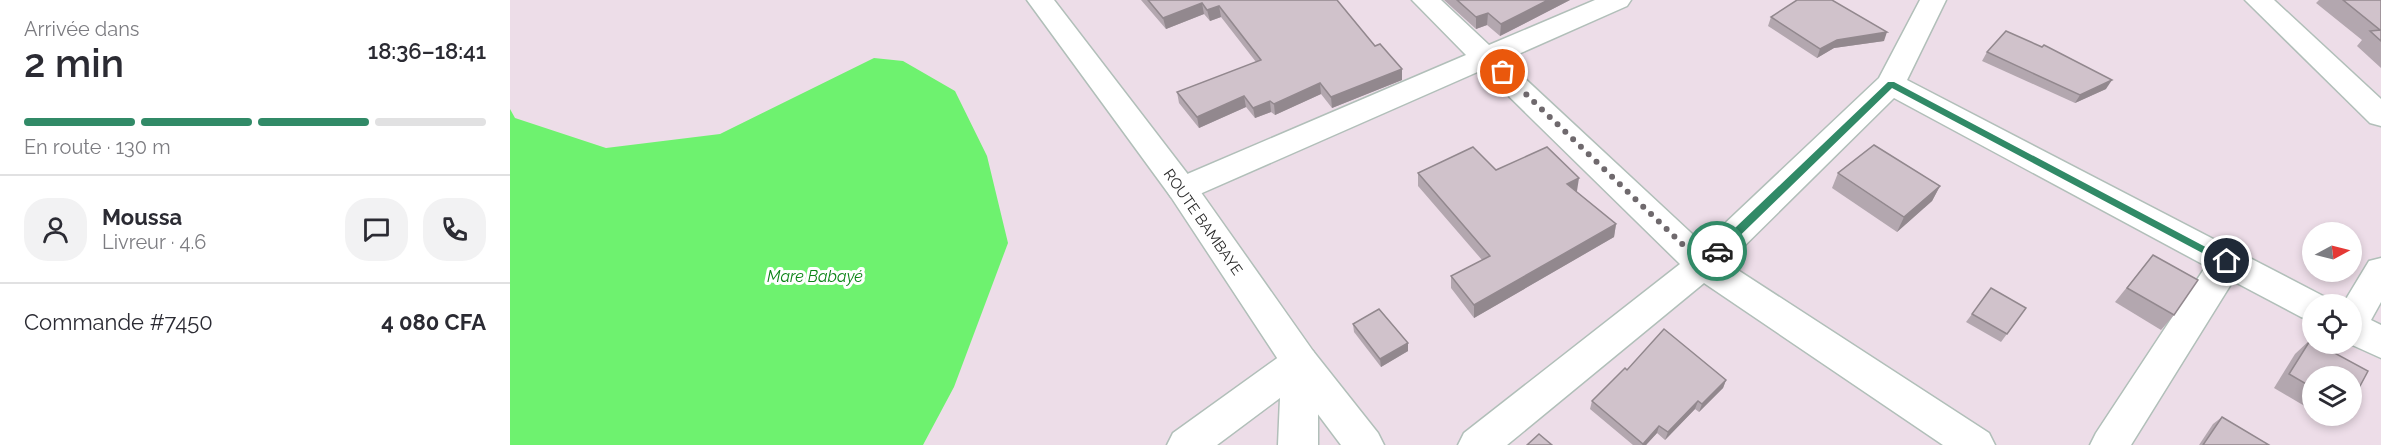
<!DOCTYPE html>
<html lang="fr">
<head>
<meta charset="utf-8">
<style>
	body { margin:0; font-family:Raleway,sans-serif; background:#f2f2f3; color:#2b2b33; height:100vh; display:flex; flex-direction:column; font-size:22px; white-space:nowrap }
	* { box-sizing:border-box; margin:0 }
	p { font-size:20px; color:#7c7c81 }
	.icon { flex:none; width:33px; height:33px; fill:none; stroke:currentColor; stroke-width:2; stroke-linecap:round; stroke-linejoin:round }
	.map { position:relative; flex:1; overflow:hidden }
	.details { display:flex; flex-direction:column; background:#fff; width:510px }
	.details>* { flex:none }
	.needle { width:39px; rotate:83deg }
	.tools { position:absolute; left:1792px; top:222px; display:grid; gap:12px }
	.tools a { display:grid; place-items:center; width:60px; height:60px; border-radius:50%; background:#fff; box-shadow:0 3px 9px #0003; font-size:30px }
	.pin { position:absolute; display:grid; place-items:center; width:51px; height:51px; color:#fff; margin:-26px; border:3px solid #fff; border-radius:50%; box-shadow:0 2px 6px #0007 }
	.courier { position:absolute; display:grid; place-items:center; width:60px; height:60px; margin:-30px; border:4px solid #318a67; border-radius:50%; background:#fff; color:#222; box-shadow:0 2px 8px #0007 }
	.overview em { font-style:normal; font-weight:600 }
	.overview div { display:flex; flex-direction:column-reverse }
	.overview { display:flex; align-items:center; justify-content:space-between; height:102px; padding:0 24px }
	h1 { font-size:39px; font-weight:600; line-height:45px }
	.bar { display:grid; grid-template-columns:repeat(4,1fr); gap:9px 6px; align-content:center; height:72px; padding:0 24px }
	.bar i { height:8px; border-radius:4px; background:#e1e1e2 }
	.bar .on { background:#318a67 }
	.bar p { grid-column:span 4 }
	.line { display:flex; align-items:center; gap:15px; padding:0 24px; border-top:2px solid #e1e1e2 }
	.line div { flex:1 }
	.round { display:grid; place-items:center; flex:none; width:63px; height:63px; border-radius:24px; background:#f2f2f3 }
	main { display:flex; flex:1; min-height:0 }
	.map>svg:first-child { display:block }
</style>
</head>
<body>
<main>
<section class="details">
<div class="overview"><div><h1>2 min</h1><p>Arrivée dans</p></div><em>18:36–18:41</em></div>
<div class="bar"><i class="on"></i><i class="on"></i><i class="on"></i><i></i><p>En route · 130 m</p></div>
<div class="line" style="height:108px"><a class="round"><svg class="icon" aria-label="person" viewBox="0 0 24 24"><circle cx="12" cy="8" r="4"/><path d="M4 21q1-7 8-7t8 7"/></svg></a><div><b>Moussa</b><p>Livreur · 4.6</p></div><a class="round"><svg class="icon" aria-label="chat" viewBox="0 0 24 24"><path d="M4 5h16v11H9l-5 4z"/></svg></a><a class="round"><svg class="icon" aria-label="phone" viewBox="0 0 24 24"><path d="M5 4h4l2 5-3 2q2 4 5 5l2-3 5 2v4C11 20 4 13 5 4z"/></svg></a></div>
<div class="line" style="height:78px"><div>Commande #7450</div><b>4 080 CFA</b></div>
</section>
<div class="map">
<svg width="1871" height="445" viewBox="0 0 1871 445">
	<rect width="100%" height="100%" fill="#eddde8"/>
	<polygon fill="#6ef26f" points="364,58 393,61 445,91 477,156 498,243 444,387 413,445 0,445 0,109 5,118 96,148 210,134"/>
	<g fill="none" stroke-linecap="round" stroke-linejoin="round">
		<defs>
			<g id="street">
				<polygon points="902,0 931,0 979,45 1085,0 1121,0 1117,6 995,60 1193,244 1369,78 1410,0 1436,0 1397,80 1815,297 1819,304 1803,304 1803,321 1791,317 1723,281 1621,445 1580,445 1586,433 1696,266 1384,98 1217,263 1479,433 1485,445 1433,445 1194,283 997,445 948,445 954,433 1170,264 972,70 683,197 672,201 661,197 656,189 661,181 956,55"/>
				<polygon points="1735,0 1764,0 1871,99 1871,126 1860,123"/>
				<polygon points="1871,258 1871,302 1861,320 1871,325 1871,358 1840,344 1842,344 1842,304 1833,304 1859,261"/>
				<polygon points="790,346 803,351 808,362 808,445 768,445 770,398 707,445 657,445 663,433 777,351"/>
			</g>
			<polygon id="secondary" points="517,0 544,0 683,181 803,351 868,433 874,445 831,445 777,373 661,197"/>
		</defs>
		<use href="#street" stroke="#b1bfb9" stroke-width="3"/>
		<use href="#secondary" stroke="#b1bfb9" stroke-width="3"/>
		<use href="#street" fill="#fff" fill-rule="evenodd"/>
		<use href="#secondary" fill="#fff" fill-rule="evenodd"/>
	</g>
	<g fill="#b3a7af">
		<polygon points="631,0 827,0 892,80 822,108 811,94 765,115 761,112 745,118 736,107 689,128 669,103 667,92 746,62 711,17 700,21 694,14 656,29"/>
		<polygon points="934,0 1060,0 990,36 977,25 966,29"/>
		<polygon points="1809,0 1871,0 1871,68 1847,46 1852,40 1806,3"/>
		<polygon points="1261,17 1374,41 1324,48 1307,58 1258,26"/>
		<polygon points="1477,52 1596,89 1565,103 1472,61"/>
		<polygon points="986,170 1067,191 1066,191 1106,224 1104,237 964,318 941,288 941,276 972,260 908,186 908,173"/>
		<polygon points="1328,173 1430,186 1422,201 1387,232 1322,188"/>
		<polygon points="1643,255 1664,315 1651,330 1605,302"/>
		<polygon points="1516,308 1491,342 1456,322 1462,314"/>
		<polygon points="843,324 898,343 898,351 871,367 844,332"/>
		<polygon points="1801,339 1803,376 1803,411 1764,388 1785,354"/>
		<polygon points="1117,370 1216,380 1213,388 1189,412 1185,409 1155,440 1147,433 1136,445 1123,445 1080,409 1082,401"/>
		<polygon points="1810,416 1829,416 1821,422"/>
		<polygon points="1712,417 1759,445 1689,445 1703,424"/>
	</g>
	<g fill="#92888e">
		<polygon points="1038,0 1060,0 990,36 991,24"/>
		<polygon points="692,3 694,14 656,29 653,18"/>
		<polygon points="709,6 711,17 700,21 697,10"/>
		<polygon points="978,13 977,25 966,29 966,17"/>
		<polygon points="1377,32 1374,41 1324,48 1307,58 1310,49 1327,40"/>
		<polygon points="892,69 892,80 822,108 821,97"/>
		<polygon points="1602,80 1596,89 1565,103 1570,95"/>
		<polygon points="810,83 811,94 765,115 764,104"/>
		<polygon points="734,96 736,107 689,128 687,117"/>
		<polygon points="760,101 761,112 745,118 743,108"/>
		<polygon points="1069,178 1067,191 1056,197 1057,184"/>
		<polygon points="1430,186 1422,201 1387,232 1394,217"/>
		<polygon points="1106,224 1104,237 964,318 964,305"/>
		<polygon points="898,343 898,351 871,367 870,359"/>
		<polygon points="1216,380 1213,388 1189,412 1192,404"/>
		<polygon points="1188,401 1185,409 1155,440 1158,432"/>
		<polygon points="1149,426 1147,433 1136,445 1132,445"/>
	</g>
	<g fill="#d0c2cb" stroke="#92888e" stroke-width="1.5">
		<polygon points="638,0 827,0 865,46 870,44 892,69 821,97 810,83 764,104 760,101 743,108 734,96 687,117 667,92 751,60 709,6 697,10 692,3 653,18"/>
		<polygon points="947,0 1038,0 991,24 978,13 966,17"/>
		<polygon points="1287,0 1322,0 1377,32 1327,40 1310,49 1261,17"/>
		<polygon points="1833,0 1871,0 1871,41 1860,31 1870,30"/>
		<polygon points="1496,31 1532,47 1534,45 1602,80 1570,95 1477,52"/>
		<polygon points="1364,145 1430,186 1394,217 1328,173"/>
		<polygon points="963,147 986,170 1037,147 1069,178 1057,184 1106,224 964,305 941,276 980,256 908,173"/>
		<polygon points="1643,255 1688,280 1664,315 1617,288"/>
		<polygon points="1481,288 1516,308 1497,334 1462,314"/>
		<polygon points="869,309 898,343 870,359 843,324"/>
		<polygon points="1154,329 1216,380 1192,404 1188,401 1158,432 1149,426 1133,444 1082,401 1115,368 1117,370"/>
		<polygon points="1801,339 1803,341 1803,344 1808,344 1858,371 1842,401 1842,376 1803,376 1803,388 1779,374"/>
		<polygon points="1712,417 1759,445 1693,445"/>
		<polygon points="1029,434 1042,445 1017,445"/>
	</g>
	<polygon fill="#318a67" points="1378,82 1384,82 1722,261 1720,264 1713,264 1382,88 1211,254 1204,254 1204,248"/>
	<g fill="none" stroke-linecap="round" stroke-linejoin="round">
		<polyline stroke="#6f696d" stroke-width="6" stroke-dasharray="0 10.8" points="993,72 1193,264 1207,251"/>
	</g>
	<g text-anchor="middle" stroke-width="6" stroke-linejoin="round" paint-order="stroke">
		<g font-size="15" fill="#2b2b2b" stroke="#fff">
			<text transform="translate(693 222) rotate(55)" y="5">ROUTE BAMBAYE</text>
		</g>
		<g font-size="16" font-style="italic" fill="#0b8416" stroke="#fff">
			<text x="305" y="282">Mare Babayé</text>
		</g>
	</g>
</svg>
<div class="tools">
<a><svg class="needle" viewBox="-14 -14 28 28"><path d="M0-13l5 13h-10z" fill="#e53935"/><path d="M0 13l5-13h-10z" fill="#7c7c81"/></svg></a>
<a><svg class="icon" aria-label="locate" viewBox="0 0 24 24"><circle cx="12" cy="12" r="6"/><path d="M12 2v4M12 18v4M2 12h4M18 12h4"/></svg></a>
<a><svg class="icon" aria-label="layers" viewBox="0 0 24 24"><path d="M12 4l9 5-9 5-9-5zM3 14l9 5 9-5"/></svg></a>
</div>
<div class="pin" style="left:993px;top:72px;background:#ea580c"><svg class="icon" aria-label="bag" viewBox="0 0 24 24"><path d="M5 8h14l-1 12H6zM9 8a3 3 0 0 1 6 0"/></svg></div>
<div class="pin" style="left:1717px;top:261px;background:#1f2937"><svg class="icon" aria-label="home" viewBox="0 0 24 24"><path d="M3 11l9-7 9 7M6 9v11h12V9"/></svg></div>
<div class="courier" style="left:1207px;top:251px"><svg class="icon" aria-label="car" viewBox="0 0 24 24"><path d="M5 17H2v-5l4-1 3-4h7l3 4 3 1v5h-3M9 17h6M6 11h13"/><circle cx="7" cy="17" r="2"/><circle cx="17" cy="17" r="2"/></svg></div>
</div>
</main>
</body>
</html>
